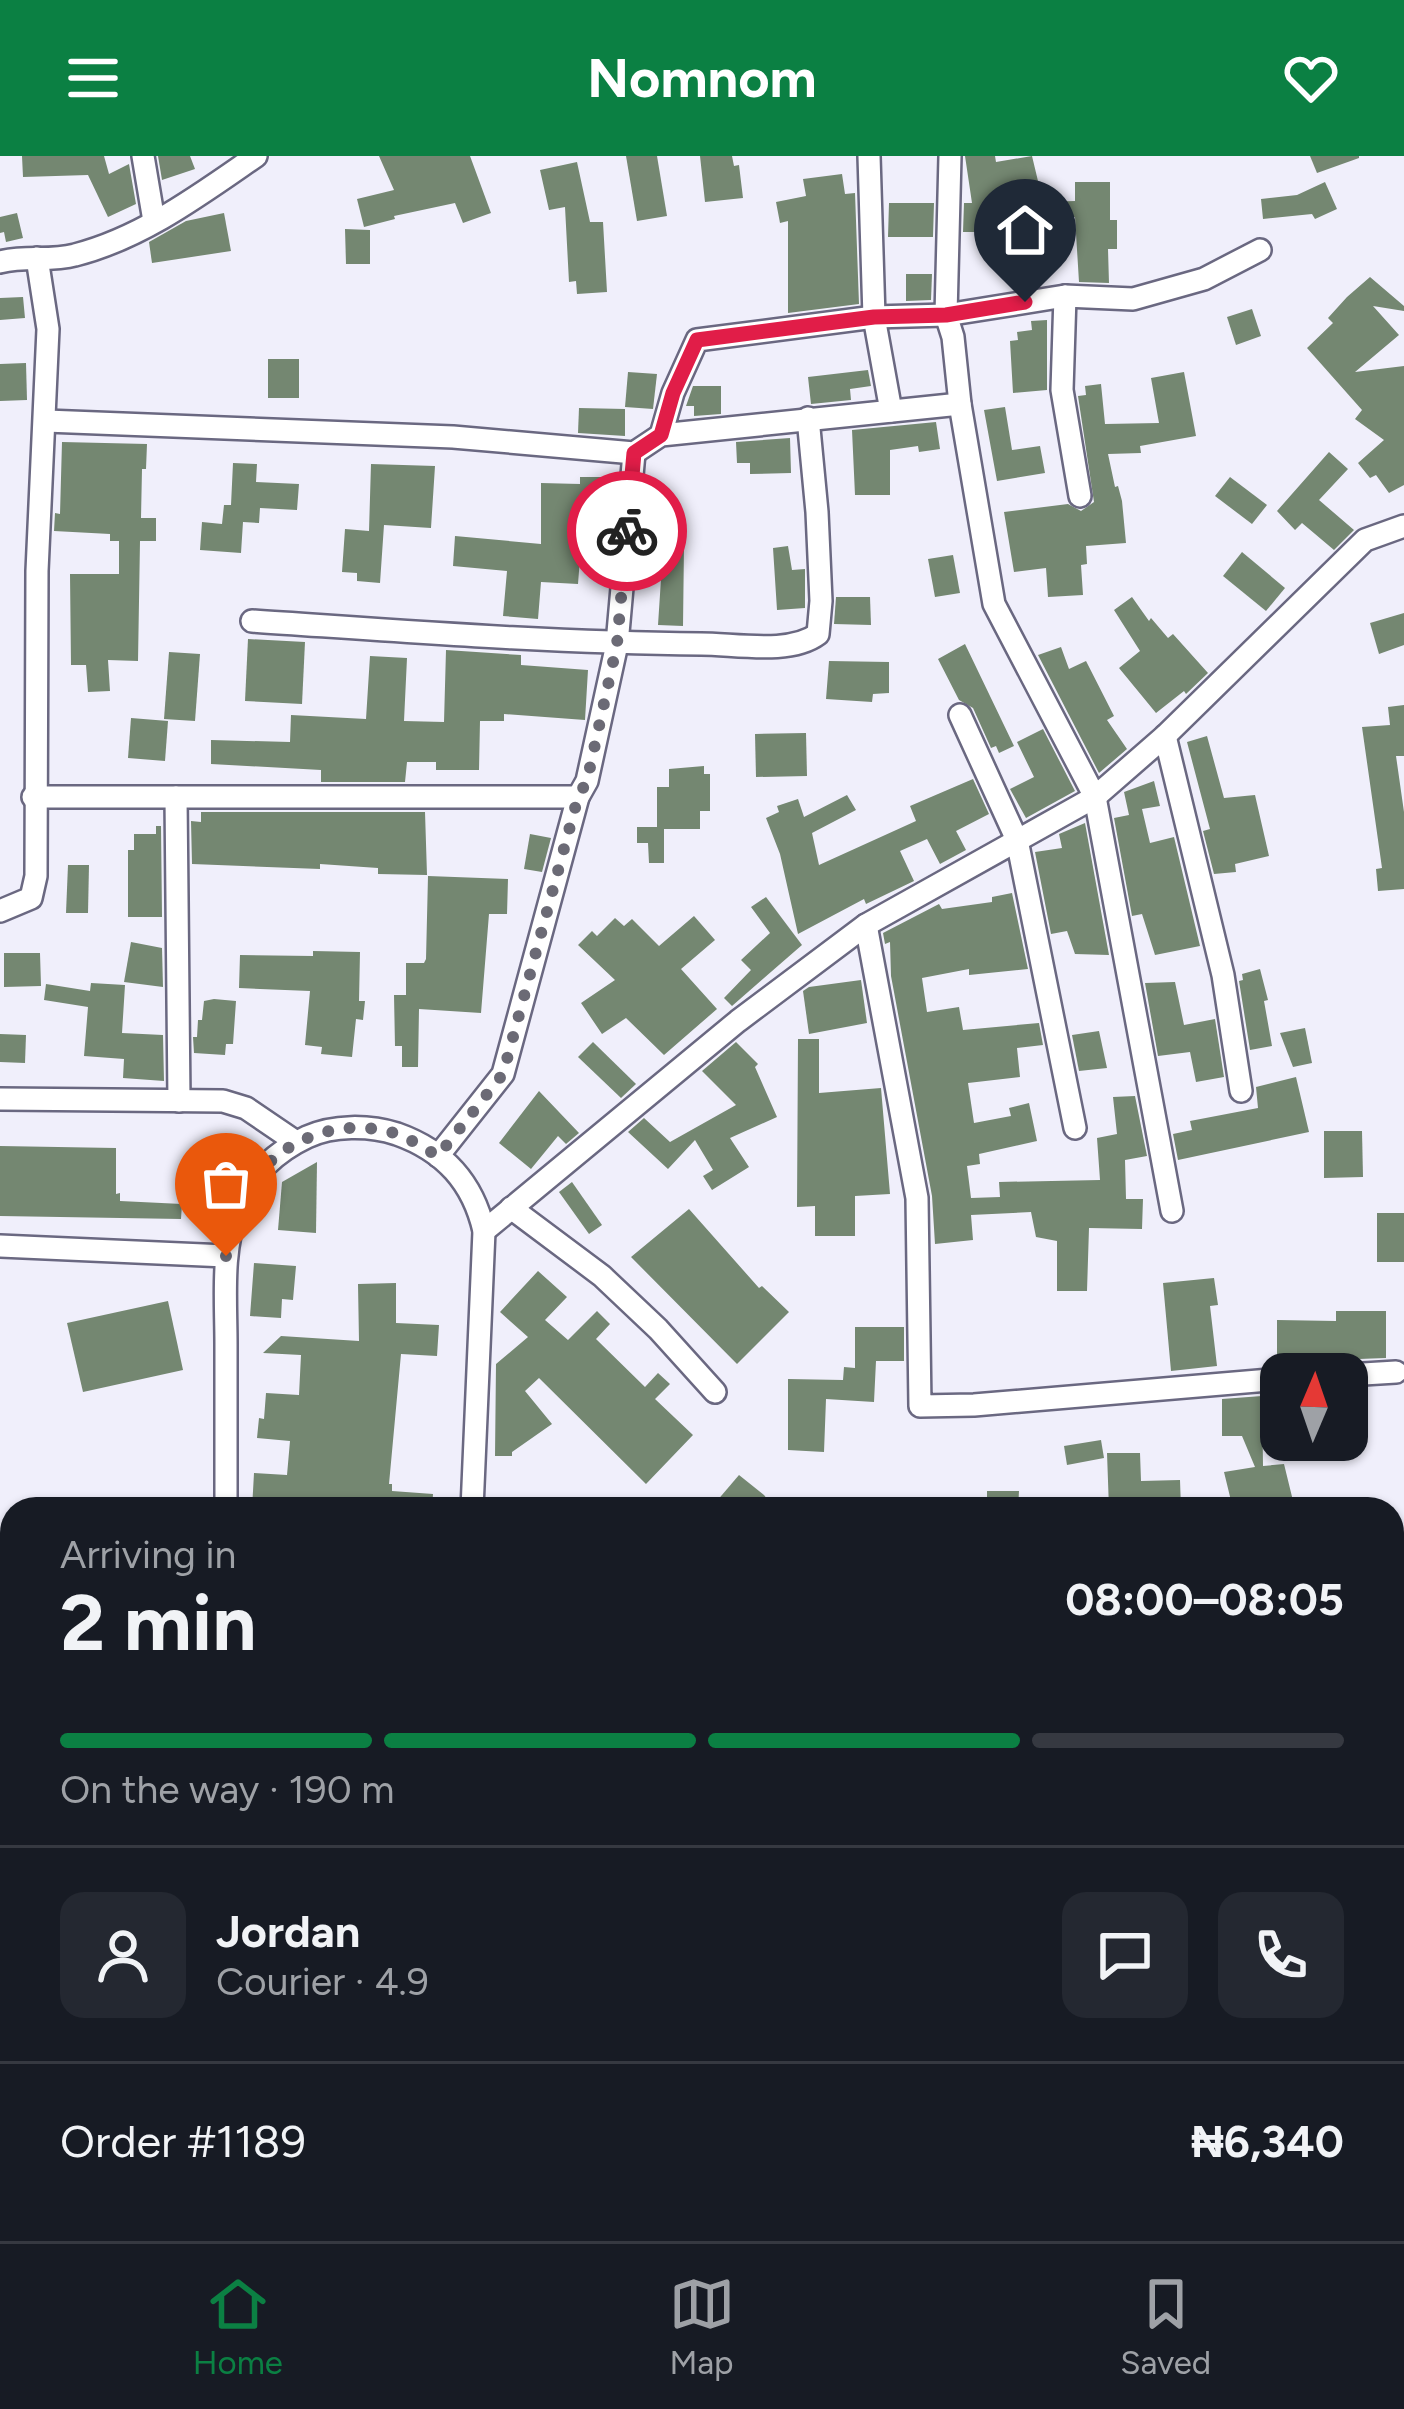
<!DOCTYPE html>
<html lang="en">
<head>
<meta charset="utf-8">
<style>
	body { margin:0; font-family:Figtree,sans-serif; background:#242831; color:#f1f3f6; height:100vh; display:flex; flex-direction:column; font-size:45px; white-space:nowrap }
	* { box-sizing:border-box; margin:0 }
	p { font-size:39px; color:#9ea1a6 }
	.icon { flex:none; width:66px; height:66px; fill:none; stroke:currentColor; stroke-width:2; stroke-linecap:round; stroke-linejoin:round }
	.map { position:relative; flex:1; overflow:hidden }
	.panel { position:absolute; left:0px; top:1341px; width:1404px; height:744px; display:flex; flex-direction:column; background:#171b24; border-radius:36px 36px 0 0; box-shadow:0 3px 9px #0004 }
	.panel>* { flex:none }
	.needle { width:78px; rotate:2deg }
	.controls { position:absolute; left:1260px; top:1197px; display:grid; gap:24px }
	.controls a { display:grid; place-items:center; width:108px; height:108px; border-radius:24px; background:#171b24; box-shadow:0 3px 9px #0004; font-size:60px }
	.pin { position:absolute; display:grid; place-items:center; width:102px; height:102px; color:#fff; margin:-123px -51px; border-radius:50% 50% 50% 0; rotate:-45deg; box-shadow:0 0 12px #0007 }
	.pin .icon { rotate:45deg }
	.courier { position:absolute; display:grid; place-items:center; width:120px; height:120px; margin:-60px; border:9px solid #e11d48; border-radius:50%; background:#fff; color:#222; box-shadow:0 3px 15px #0007 }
	.overview em { font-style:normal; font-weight:700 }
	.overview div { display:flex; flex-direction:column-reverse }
	.overview { display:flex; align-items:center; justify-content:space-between; height:204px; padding:0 60px }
	h1 { font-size:78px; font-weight:700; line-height:90px }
	.bar { display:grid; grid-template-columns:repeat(4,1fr); gap:18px 12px; align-content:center; height:144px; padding:0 60px }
	.bar i { height:15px; border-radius:9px; background:#363941 }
	.bar .active { background:#0b8043 }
	.bar p { grid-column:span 4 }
	.line { display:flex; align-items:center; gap:30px; padding:0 60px; border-top:3px solid #363941 }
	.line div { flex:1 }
	.round { display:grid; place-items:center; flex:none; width:126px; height:126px; border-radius:24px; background:#242831 }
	header { display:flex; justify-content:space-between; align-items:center; height:156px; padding:0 60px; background:#0b8043; color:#fff; font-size:54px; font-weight:700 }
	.tab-bar { display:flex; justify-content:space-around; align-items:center; height:168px; border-top:3px solid #363941; background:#171b24; font-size:33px; color:#9ea1a6 }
	.tab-bar a { display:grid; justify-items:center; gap:6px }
	.tab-bar .active { color:#0b8043 }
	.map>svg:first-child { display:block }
</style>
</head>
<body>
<header><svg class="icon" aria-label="menu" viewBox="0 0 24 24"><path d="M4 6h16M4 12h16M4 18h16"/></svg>Nomnom<svg class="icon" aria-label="heart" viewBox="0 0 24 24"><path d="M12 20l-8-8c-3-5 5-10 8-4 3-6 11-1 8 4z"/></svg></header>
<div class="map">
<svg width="1404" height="2085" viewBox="0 0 1404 2085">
	<rect width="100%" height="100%" fill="#f0effb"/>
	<g fill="#748771">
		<polygon points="22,0 104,0 109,18 129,8 136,48 108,61 88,19 23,21"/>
		<polygon points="158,0 190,0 195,13 162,24"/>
		<polygon points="379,0 470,0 491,57 463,67 455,47 394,60 395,63 364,71 357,43 394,34"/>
		<polygon points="626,0 657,0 667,60 637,65"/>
		<polygon points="700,0 732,0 734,10 739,9 743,42 705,46"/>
		<polygon points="965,0 995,0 996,6 1032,0 1043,46 1075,45 1075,26 1110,26 1110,64 1117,64 1117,93 1108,93 1109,127 1079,126 1075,61 1046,61 1046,67 1030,67 1027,103 1009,102 1011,76 963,76 964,47 972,47"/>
		<polygon points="1310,0 1359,0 1359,2 1317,17"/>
		<polygon points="577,6 590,66 603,66 607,136 577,138 576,125 569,126 565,51 549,54 540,14"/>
		<polygon points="842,18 845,38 855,37 859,148 788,157 788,65 780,67 776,46 806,40 803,23"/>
		<polygon points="1325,26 1337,53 1315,63 1312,58 1263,63 1261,43 1297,39"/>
		<polygon points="889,47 934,47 933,81 888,81"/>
		<polygon points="17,57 23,82 6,86 4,76 0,77 0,61"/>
		<polygon points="224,57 231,95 152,107 149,86 186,65"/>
		<polygon points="345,73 370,74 370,108 346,108"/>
		<polygon points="906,118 932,118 931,144 906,145"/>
		<polygon points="1370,121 1404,150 1404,155 1373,150 1399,179 1355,216 1404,210 1404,329 1389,337 1376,319 1370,322 1358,307 1384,284 1355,263 1362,254 1307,192 1333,167 1328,162 1347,141"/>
		<polygon points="23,141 25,162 0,164 0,142"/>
		<polygon points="1252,153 1261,180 1236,189 1227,161"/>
		<polygon points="1047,164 1047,234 1013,237 1010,185 1018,184 1017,176 1032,174 1031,165"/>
		<rect x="268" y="203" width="31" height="39"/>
		<polygon points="26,207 27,244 0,245 0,208"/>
		<polygon points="868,214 871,230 850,233 851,244 811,248 808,221"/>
		<polygon points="628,216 657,218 653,253 625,251"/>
		<polygon points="1184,216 1196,280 1140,290 1141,297 1108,298 1115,331 1118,330 1122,345 1126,387 1086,390 1087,408 1081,409 1083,439 1048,441 1046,412 1014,416 1004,356 1068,348 1081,355 1094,346 1078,240 1086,239 1085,230 1101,228 1105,268 1159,267 1151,222"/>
		<polygon points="693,230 721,230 721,258 694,260 694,250 686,250"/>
		<polygon points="1005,251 1012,294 1040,290 1045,317 997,325 984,254"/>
		<polygon points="579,252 625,253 625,280 578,277"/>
		<polygon points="936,266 940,293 919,296 918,290 890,294 890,339 855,339 852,274"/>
		<polygon points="790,282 791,317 750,318 750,307 737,307 736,286"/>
		<polygon points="62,286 147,288 146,313 142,313 141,362 156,362 156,385 140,385 138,505 108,504 110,535 88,536 86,509 71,509 70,418 119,418 119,385 110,385 110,378 54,375 55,357 60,358"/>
		<polygon points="1329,296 1348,313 1319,344 1354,374 1334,394 1302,367 1295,374 1277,355"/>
		<polygon points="233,307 257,308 256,326 299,328 297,354 260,352 259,367 243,366 241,397 200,394 202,366 222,368 224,349 231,349"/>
		<polygon points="371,308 435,310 431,372 384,369 380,427 357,425 357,417 342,416 345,373 369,375"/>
		<polygon points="580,321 610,321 610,376 582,376 578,428 541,426 538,463 503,460 507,415 453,410 455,380 541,388 541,327 580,328"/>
		<polygon points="1230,321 1267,349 1252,368 1215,340"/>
		<polygon points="641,389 684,389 683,470 658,469 661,423 640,423"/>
		<polygon points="788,390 792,414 805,413 805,452 777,454 773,392"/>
		<polygon points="1242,396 1285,432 1266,455 1223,420"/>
		<polygon points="953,399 960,437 935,441 928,403"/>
		<polygon points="836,441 870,441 871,469 834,468"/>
		<polygon points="1132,441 1149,465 1151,462 1168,482 1173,478 1208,517 1186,538 1184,535 1156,557 1119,512 1140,495 1114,454"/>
		<polygon points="1404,457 1404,489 1379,498 1370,467"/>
		<polygon points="248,483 305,486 302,548 245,545"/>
		<polygon points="965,488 1014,590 999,597 996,590 991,592 973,552 959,544 938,503"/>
		<polygon points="1061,491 1069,513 1086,505 1114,560 1107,564 1127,593 1099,617 1038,499"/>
		<polygon points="446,494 521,499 521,509 588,514 585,564 504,558 504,565 480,565 479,614 436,614 436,606 407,606 405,626 321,626 321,614 211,608 211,584 290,586 291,559 366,563 370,500 407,502 404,565 444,566"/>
		<polygon points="169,496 200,498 195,565 164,563"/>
		<polygon points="829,505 889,506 889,537 873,538 872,546 826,543"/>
		<polygon points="1404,549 1404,600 1396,600 1404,656 1404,733 1378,735 1376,713 1382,712 1362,571 1390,569 1388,551"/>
		<polygon points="131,562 168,565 165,605 128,602"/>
		<polygon points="1043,573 1075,635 1026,662 1010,633 1034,621 1017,586"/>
		<polygon points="806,577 807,620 756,621 755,578"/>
		<polygon points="1207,580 1224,642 1255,639 1269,700 1235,708 1236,716 1214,718 1203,675 1210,673 1187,586"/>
		<polygon points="704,610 704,618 710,618 710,655 700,655 700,673 664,673 664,707 649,707 648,687 637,687 637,671 657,671 657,631 669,631 669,613"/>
		<polygon points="973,623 989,658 956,675 966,694 940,708 927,683 900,695 914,725 866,748 864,743 798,778 780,698 766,662 779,656 777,650 798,643 804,661 847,639 856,654 812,677 819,709 916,665 910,650"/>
		<polygon points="1154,625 1160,650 1142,653 1150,687 1174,681 1200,790 1155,799 1142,758 1132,760 1114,662 1129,659 1124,636"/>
		<polygon points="201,656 425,656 427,719 378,718 378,712 320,708 320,713 192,708 191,665 201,666"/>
		<polygon points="1085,667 1109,799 1075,798 1067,775 1051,778 1035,696 1062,692 1059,678"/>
		<polygon points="156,670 161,670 162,761 128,761 128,694 134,694 134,678 156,678"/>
		<polygon points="530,678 551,682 542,716 524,713"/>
		<polygon points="68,709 89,709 88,757 66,757"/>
		<polygon points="428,720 508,723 507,758 489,758 481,857 419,853 418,911 402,911 402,890 395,890 394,839 406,839 406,807 424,807 426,803"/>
		<polygon points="1012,737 1028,813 969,819 969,813 922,822 927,856 959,851 963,874 1039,867 1043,889 1017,892 1020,921 968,927 974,967 1011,960 1009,952 1029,947 1037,985 979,998 980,1008 967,1010 971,1042 1000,1041 999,1026 1100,1024 1097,982 1117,978 1113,941 1135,940 1147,1000 1125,1004 1126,1043 1143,1043 1142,1073 1089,1072 1087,1135 1057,1135 1057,1085 1036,1081 1031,1056 971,1059 973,1084 935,1088 932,1040 891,820 890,786 885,788 883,777 939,748 942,753 992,746 992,741"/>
		<polygon points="766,741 802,789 732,850 724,842 751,814 741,804 770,777 751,751"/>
		<polygon points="694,760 715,784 681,813 717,853 664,899 626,862 602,878 581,847 615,824 578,789 592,775 597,780 615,762 624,770 632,763 659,790"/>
		<polygon points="131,786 162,792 163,831 124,826"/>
		<polygon points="313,795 360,796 359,845 365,845 363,864 356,863 352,901 321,898 322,891 305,889 310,835 239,832 240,799 313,800"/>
		<polygon points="4,797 40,797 41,830 4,831"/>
		<polygon points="1260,813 1268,844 1264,845 1272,890 1250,894 1239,825 1243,824 1242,818"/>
		<polygon points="861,824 867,867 809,878 803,835 809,831"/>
		<polygon points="1175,826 1184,869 1215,863 1224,921 1196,926 1190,896 1158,900 1145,827"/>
		<polygon points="91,827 125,829 122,877 163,879 164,925 123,922 124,903 84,900 88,851 44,844 46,828 90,835"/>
		<polygon points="214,843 236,845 233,888 226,888 225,899 194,897 193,881 197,881 198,864 202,864 204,845"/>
		<polygon points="1305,872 1312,907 1293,911 1280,877"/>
		<polygon points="1099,875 1107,912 1079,915 1072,879"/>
		<polygon points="0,878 26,879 25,907 0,906"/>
		<polygon points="798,883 819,883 819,937 881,932 890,1038 855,1040 855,1080 815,1080 815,1050 797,1051"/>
		<polygon points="593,886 636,928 621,942 578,901"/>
		<polygon points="736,886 758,908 755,911 777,961 730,982 749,1011 712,1034 703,1020 713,1014 695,984 668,1013 628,976 644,962 670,986 736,949 702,915"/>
		<polygon points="1296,921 1309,976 1178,1004 1173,978 1192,974 1190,965 1258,952 1256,931"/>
		<polygon points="539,935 579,977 566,988 558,980 531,1013 499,987"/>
		<polygon points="1324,975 1362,975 1363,1021 1324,1022"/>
		<polygon points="0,990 116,992 116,1038 120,1037 120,1045 182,1048 181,1063 0,1060"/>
		<polygon points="317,1006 316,1077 278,1074 282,1026"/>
		<polygon points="572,1026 602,1069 589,1078 559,1036"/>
		<polygon points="689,1053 759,1132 762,1130 789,1156 737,1208 631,1101"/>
		<rect x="1377" y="1057" width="27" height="49"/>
		<polygon points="254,1107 296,1110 293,1144 282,1143 281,1162 250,1160"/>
		<polygon points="538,1115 567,1141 545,1164 568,1184 597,1155 610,1168 596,1183 645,1231 658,1217 670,1228 655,1243 693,1279 646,1328 539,1222 525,1235 552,1268 512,1296 512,1300 495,1300 496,1208 528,1181 500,1156"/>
		<polygon points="1214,1122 1218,1149 1210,1150 1217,1210 1171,1215 1163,1127"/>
		<polygon points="396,1127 396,1167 439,1169 437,1200 401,1198 389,1328 392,1328 392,1335 433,1338 432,1353 252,1353 254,1317 287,1319 290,1285 257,1282 259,1262 264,1263 266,1237 299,1239 301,1199 263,1197 281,1180 359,1185 358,1128"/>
		<polygon points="168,1145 183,1214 83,1236 67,1167"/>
		<polygon points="1336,1155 1386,1155 1386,1202 1277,1206 1277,1164 1336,1165"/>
		<polygon points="855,1171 904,1171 904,1205 876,1205 874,1246 826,1243 824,1296 788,1294 788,1223 843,1224 844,1211 855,1212"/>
		<polygon points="1262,1240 1263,1310 1284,1308 1295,1353 1233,1353 1224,1316 1255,1311 1242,1280 1222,1280 1222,1243"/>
		<polygon points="1101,1284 1104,1302 1067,1309 1064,1290"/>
		<polygon points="1107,1297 1140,1297 1141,1325 1180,1324 1181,1353 1109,1353"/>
		<polygon points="739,1319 764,1339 775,1353 710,1353"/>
		<polygon points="987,1335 1019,1335 1018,1353 987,1353"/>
	</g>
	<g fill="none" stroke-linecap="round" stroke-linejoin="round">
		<defs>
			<g id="minor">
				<polyline points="143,0 154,65"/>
				<polyline points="869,0 874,161 891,255"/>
				<polyline points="950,0 946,159 953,181 960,248 994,448 1095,641 1172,1055"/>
				<path d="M 0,106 C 25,99 50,106 75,99 C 142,82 201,38 256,0"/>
				<polyline points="1065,140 1062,234 1080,340"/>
				<polyline points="46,265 453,281 634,297 661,279 960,248"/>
				<polyline points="661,279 673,237 697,184 874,161 946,159 1065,140 1133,143 1204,123 1260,94"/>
				<path d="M 252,465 C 402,475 551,487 701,488 C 735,488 790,499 818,478 L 821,445 L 817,356 L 808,262"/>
				<polyline points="960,559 1017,684 1075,972"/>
				<polyline points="1165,580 1223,819 1241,935"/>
				<polyline points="33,641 578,641"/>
				<polyline points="176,641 179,945"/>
				<polyline points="0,755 31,742 36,720 37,415 48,173 37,102"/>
				<polyline points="866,769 917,1042 920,1250 974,1249 1281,1223"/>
				<polyline points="0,943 223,945 246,952 296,986"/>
				<polyline points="438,1000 503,918 578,641 587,625 617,488 634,297"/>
				<polyline points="511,1052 602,1120 658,1173 715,1236"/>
				<polyline points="484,1075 738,865 866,769 1095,641 1165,580 1365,384 1404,370"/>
				<polyline points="0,1090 226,1100"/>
				<polyline points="1347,1219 1396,1216"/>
				<path d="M 226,1353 C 226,1298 226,1243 226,1188 C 226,1142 221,1095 238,1051 C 249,1020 277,995 307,981 C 333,969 369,969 397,978 C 445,995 473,1027 484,1075 L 472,1353"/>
				<polyline points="1392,1950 1404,1950"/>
				<polyline points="1392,2039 1404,2023"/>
				<polyline points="108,2073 108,2085"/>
				<polyline points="418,2085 418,2073"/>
				<polyline points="640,2085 641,2073"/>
				<polyline points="792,2085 792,2073"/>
				<polyline points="1358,2085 1367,2073"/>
			</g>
		</defs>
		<use href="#minor" stroke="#6a6881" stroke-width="26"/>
		<use href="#minor" stroke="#fff" stroke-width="21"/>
	</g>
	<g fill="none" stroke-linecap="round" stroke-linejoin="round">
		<path stroke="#6b6a75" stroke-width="12" stroke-dasharray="0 21.6" d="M 226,1100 C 230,1082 232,1062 240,1046 C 268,988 335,958 397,978 C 411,983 425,993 438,1000 L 503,918 L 578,641 L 587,625 L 617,488 L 627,375"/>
		<polyline stroke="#e11d48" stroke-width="15" points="627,375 634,297 661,279 673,237 697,184 874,161 946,159 1025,146"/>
	</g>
</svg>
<div class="controls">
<a><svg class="needle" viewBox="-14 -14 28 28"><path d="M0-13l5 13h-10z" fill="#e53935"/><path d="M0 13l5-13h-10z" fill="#9ea1a6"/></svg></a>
</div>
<div class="pin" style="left:226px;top:1100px;background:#ea580c"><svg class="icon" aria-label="bag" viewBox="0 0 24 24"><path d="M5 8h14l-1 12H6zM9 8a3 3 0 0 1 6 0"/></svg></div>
<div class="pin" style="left:1025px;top:146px;background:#1f2937"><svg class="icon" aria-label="home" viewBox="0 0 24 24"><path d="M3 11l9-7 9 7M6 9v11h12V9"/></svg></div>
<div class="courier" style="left:627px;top:375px"><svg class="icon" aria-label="bike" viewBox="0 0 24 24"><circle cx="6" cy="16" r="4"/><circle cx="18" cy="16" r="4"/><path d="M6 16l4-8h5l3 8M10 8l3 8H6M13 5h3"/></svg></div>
<section class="panel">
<div class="overview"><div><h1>2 min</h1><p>Arriving in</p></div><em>08:00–08:05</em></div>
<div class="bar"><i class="active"></i><i class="active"></i><i class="active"></i><i></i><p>On the way · 190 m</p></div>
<div class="line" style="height:216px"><a class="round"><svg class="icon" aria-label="person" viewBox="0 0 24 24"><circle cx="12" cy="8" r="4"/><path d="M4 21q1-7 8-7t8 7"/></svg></a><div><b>Jordan</b><p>Courier · 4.9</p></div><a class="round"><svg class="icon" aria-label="chat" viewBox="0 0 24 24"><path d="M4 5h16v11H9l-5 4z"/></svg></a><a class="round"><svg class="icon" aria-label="phone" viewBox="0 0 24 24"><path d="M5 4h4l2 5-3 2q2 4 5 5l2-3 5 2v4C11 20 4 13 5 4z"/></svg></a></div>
<div class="line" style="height:156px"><div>Order #1189</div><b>₦6,340</b></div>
</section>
</div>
<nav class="tab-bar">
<a class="active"><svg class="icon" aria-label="home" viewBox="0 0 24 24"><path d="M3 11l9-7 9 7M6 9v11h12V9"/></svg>Home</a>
<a><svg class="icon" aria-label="map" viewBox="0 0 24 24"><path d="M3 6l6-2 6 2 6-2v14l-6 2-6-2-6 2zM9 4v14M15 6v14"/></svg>Map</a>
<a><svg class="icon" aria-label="saved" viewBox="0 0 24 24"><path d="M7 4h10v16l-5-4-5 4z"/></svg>Saved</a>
</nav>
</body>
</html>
